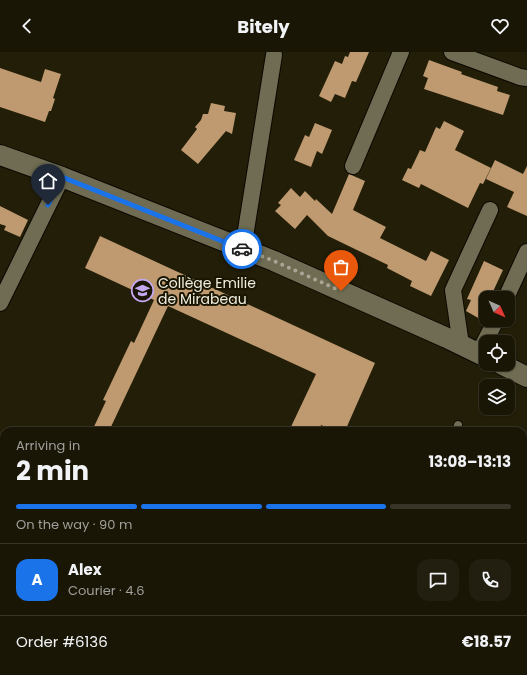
<!DOCTYPE html>
<html lang="en">
<head>
<meta charset="utf-8">
<style>
	body { margin:0; font-family:Poppins,sans-serif; background:#231f10; color:#f1f3f6; height:100vh; display:flex; flex-direction:column; font-size:15px; white-space:nowrap }
	* { box-sizing:border-box; margin:0 }
	p { font-size:13px; color:#9f9f9b }
	.icon { flex:none; width:22px; height:22px; fill:none; stroke:currentColor; stroke-width:2; stroke-linecap:round; stroke-linejoin:round }
	.map { position:relative; flex:1; overflow:hidden }
	.drawer { position:absolute; left:0px; top:375px; width:527px; height:248px; display:flex; flex-direction:column; background:#1a1606; border-radius:12px 12px 0 0; box-shadow:0 1px 3px #0004,0 0 0 1px #383528 }
	.drawer>* { flex:none }
	.needle { width:26px; rotate:135deg }
	.controls { position:absolute; left:479px; top:239px; display:grid; gap:8px }
	.controls a { display:grid; place-items:center; width:36px; height:36px; border-radius:8px; background:#1a1606; box-shadow:0 1px 3px #0004,0 0 0 1px #383528; font-size:20px }
	.pin { position:absolute; display:grid; place-items:center; width:34px; height:34px; color:#fff; margin:-41px -17px; border-radius:50% 50% 50% 0; rotate:-45deg; box-shadow:0 0 4px #0007 }
	.pin .icon { rotate:45deg }
	.courier { position:absolute; display:grid; place-items:center; width:40px; height:40px; margin:-20px; border:3px solid #1a73e8; border-radius:50%; background:#fff; color:#222; box-shadow:0 1px 5px #0007 }
	.overview em { font-style:normal; font-weight:700 }
	.overview div { display:flex; flex-direction:column-reverse }
	.overview { display:flex; align-items:center; justify-content:space-between; height:68px; padding:0 16px }
	h1 { font-size:26px; font-weight:700; line-height:30px }
	.bar { display:grid; grid-template-columns:repeat(4,1fr); gap:6px 4px; align-content:center; height:48px; padding:0 16px }
	.bar i { height:5px; border-radius:3px; background:#383528 }
	.bar .selected { background:#1a73e8 }
	.bar p { grid-column:span 4 }
	.line { display:flex; align-items:center; gap:10px; padding:0 16px; border-top:1px solid #383528 }
	.line div { flex:1 }
	.round { display:grid; place-items:center; flex:none; width:42px; height:42px; border-radius:12px; background:#231f10 }
	header { display:flex; justify-content:space-between; align-items:center; height:52px; padding:0 16px; background:#1a1606; font-size:18px; font-weight:700 }
	.map>svg:first-child { display:block }
</style>
</head>
<body>
<header><svg class="icon" aria-label="back" viewBox="0 0 24 24"><path d="M15 5l-7 7 7 7"/></svg>Bitely<svg class="icon" aria-label="heart" viewBox="0 0 24 24"><path d="M12 20l-8-8c-3-5 5-10 8-4 3-6 11-1 8 4z"/></svg></header>
<div class="map">
<svg width="527" height="623" viewBox="0 0 527 623">
	<rect width="100%" height="100%" fill="#221e08"/>
	<g fill="#bf9a70">
		<polygon points="350,0 369,0 356,30 352,29 345,46 335,42 331,50 319,44 335,9 342,12 345,4 348,5"/>
		<polygon points="429,8 462,20 461,22 498,35 497,39 510,43 503,63 424,37 428,26 423,24"/>
		<polygon points="0,16 41,30 45,17 61,22 53,46 55,47 51,59 49,59 45,70 0,55"/>
		<polygon points="211,51 225,54 224,59 236,61 232,82 226,79 198,112 181,98 197,77 195,75 201,68 203,62 208,62"/>
		<polygon points="444,69 464,79 455,98 491,116 483,132 480,131 468,156 421,132 419,136 402,128 408,116 411,117 420,98 425,100 436,75 440,77"/>
		<polygon points="315,71 332,78 322,102 317,99 311,115 294,108 305,83 309,85"/>
		<polygon points="495,108 523,122 527,114 527,164 507,155 514,140 486,127"/>
		<polygon points="349,122 365,129 353,158 386,175 380,186 426,209 431,199 449,208 431,244 410,234 412,229 387,216 388,213 328,184 307,163 295,177 275,159 281,153 278,151 291,136 300,145 305,139 315,149 316,147 332,162"/>
		<polygon points="0,154 28,168 20,185 4,178 6,174 0,172"/>
		<polygon points="100,184 375,311 345,379 335,379 321,373 319,379 289,379 316,322 168,254 109,379 92,379 106,349 103,348 131,289 134,291 154,248 85,216"/>
		<polygon points="484,209 503,218 490,246 486,246 486,254 480,267 466,259 471,248 467,247"/>
	</g>
	<g fill="none" stroke-linecap="round" stroke-linejoin="round">
		<defs>
			<g id="service">
				<polyline points="456,379 458,373"/>
				<polyline points="523,486 527,477"/>
				<polyline points="523,530 527,531"/>
				<polyline points="352,623 354,619"/>
			</g>
			<g id="minor">
				<polyline points="452,0 520,25 527,26"/>
				<polyline points="353,114 401,0"/>
				<polyline points="243,197 274,3"/>
				<polyline points="506,246 527,200"/>
				<polyline points="0,251 62,125"/>
				<polyline points="461,293 453,238 490,158"/>
				<polyline points="479,301 496,268"/>
			</g>
			<g id="tertiary">
				<polyline points="0,103 62,125 274,209 447,286 486,305"/>
				<polyline points="501,312 527,325"/>
			</g>
		</defs>
		<use href="#service" stroke="#0c0800" stroke-width="10"/>
		<use href="#minor" stroke="#0c0800" stroke-width="18"/>
		<use href="#tertiary" stroke="#0c0800" stroke-width="22"/>
		<polyline stroke="#7d7a67" stroke-width="2.5" stroke-dasharray="2 3" stroke-linecap="butt" points="525,518 527,510"/>
		<use href="#service" stroke="#6f6c53" stroke-width="8"/>
		<use href="#minor" stroke="#6f6c53" stroke-width="16"/>
		<use href="#tertiary" stroke="#6f6c53" stroke-width="20"/>
	</g>
	<g fill="none" stroke-linecap="round" stroke-linejoin="round">
		<polyline stroke="#a9a695" stroke-width="4" stroke-dasharray="0 7.2" points="242,197 274,209 341,239"/>
		<polyline stroke="#1a73e8" stroke-width="5" points="48,153 62,125 242,197"/>
	</g>
	<defs>
		<symbol id="school-ring" viewBox="-11 -11 22 22"><circle r="9.5" fill="#191501" stroke="#c4a7f1" stroke-width="1.5"/><path d="M0-5L7-2L0 1L-7-2ZM-4 1L0 2.5L4 1V4Q0 6-4 4Z" fill="#c4a7f1"/></symbol>
	</defs>
	<g fill-rule="evenodd">
		<use href="#school-ring" x="130" y="226" width="25" height="25"/>
	</g>
	<g text-anchor="middle" stroke-width="4" stroke-linejoin="round" paint-order="stroke">
		<g font-size="14" fill="#f1efe1" stroke="#191501" text-anchor="start">
			<text x="158" y="236">Collège Emilie<tspan x="158" dy="16">de Mirabeau</tspan></text>
		</g>
	</g>
</svg>
<div class="controls">
<a><svg class="needle" viewBox="-14 -14 28 28"><path d="M0-13l5 13h-10z" fill="#e53935"/><path d="M0 13l5-13h-10z" fill="#9f9f9b"/></svg></a>
<a><svg class="icon" aria-label="locate" viewBox="0 0 24 24"><circle cx="12" cy="12" r="6"/><path d="M12 2v4M12 18v4M2 12h4M18 12h4"/></svg></a>
<a><svg class="icon" aria-label="layers" viewBox="0 0 24 24"><path d="M12 4l9 5-9 5-9-5zM3 14l9 5 9-5"/></svg></a>
</div>
<div class="pin" style="left:341px;top:239px;background:#ea580c"><svg class="icon" aria-label="bag" viewBox="0 0 24 24"><path d="M5 8h14l-1 12H6zM9 8a3 3 0 0 1 6 0"/></svg></div>
<div class="pin" style="left:48px;top:153px;background:#1f2937"><svg class="icon" aria-label="home" viewBox="0 0 24 24"><path d="M3 11l9-7 9 7M6 9v11h12V9"/></svg></div>
<div class="courier" style="left:242px;top:197px"><svg class="icon" aria-label="car" viewBox="0 0 24 24"><path d="M5 17H2v-5l4-1 3-4h7l3 4 3 1v5h-3M9 17h6M6 11h13"/><circle cx="7" cy="17" r="2"/><circle cx="17" cy="17" r="2"/></svg></div>
<section class="drawer">
<div class="overview"><div><h1>2 min</h1><p>Arriving in</p></div><em>13:08–13:13</em></div>
<div class="bar"><i class="selected"></i><i class="selected"></i><i class="selected"></i><i></i><p>On the way · 90 m</p></div>
<div class="line" style="height:72px"><b class="round" style="background:#1a73e8;color:#fff">A</b><div><b>Alex</b><p>Courier · 4.6</p></div><a class="round"><svg class="icon" aria-label="chat" viewBox="0 0 24 24"><path d="M4 5h16v11H9l-5 4z"/></svg></a><a class="round"><svg class="icon" aria-label="phone" viewBox="0 0 24 24"><path d="M5 4h4l2 5-3 2q2 4 5 5l2-3 5 2v4C11 20 4 13 5 4z"/></svg></a></div>
<div class="line" style="height:52px"><div>Order #6136</div><b>€18.57</b></div>
</section>
</div>
</body>
</html>
